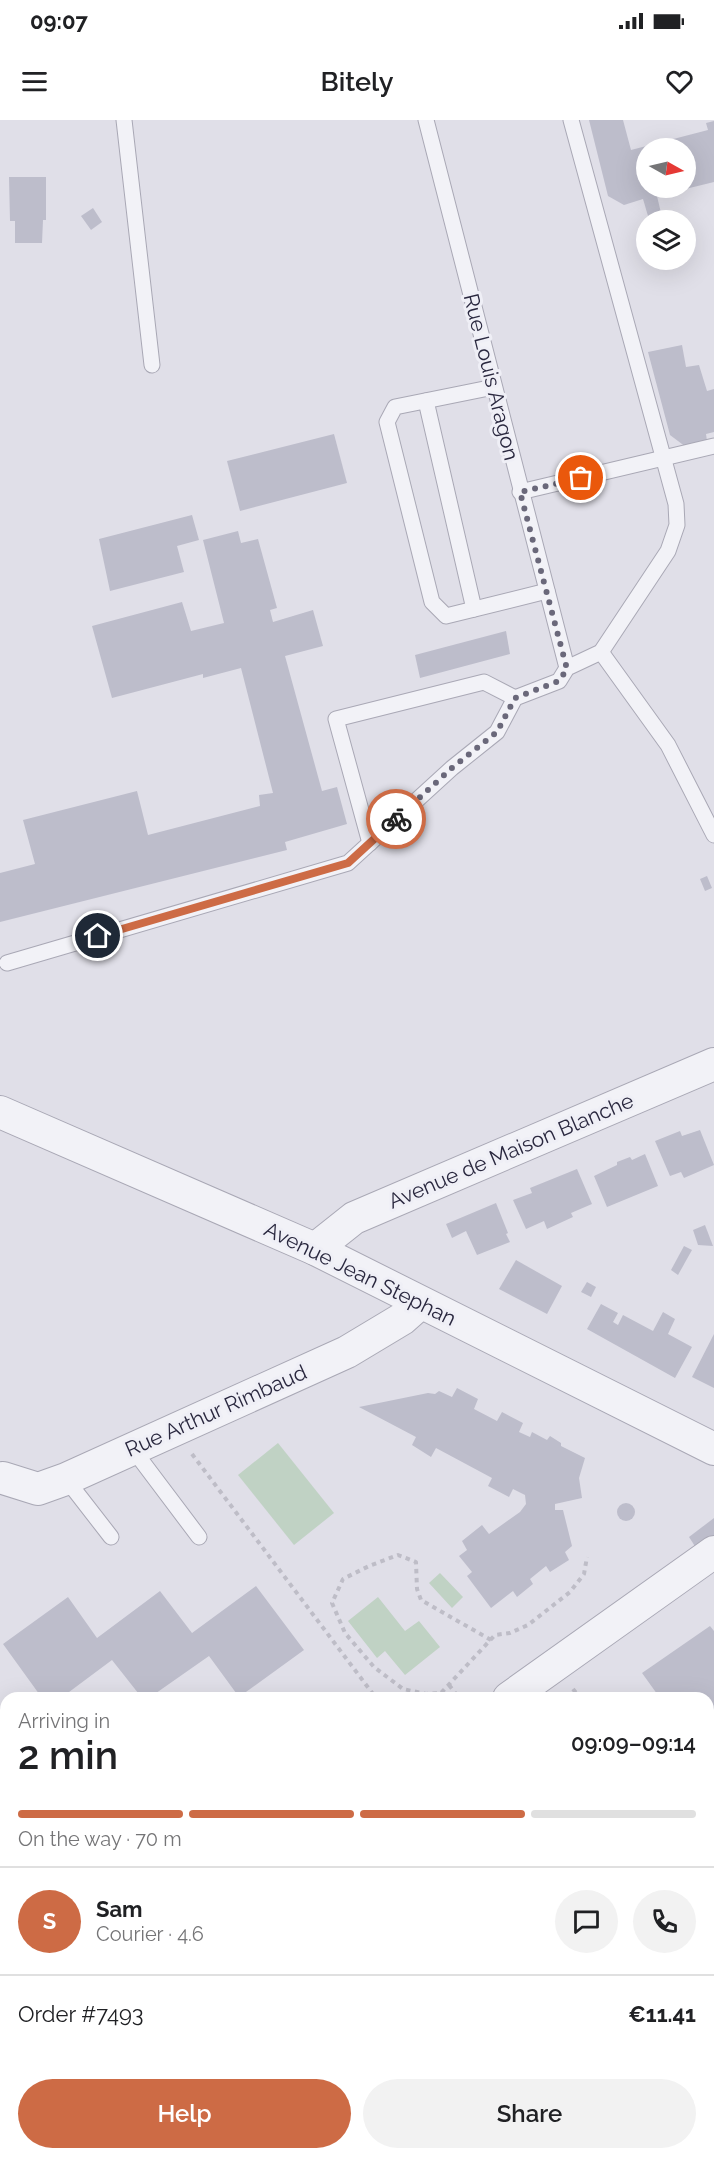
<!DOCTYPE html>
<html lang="en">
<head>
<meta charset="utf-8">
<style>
	body { margin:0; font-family:Raleway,sans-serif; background:#f2f2f2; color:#202124; height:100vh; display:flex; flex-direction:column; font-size:22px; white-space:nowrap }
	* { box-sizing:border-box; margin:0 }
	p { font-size:20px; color:#757577 }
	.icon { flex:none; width:33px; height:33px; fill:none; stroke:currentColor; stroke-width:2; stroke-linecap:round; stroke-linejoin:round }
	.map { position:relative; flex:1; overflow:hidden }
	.drawer { position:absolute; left:0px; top:1572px; width:714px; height:468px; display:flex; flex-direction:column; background:#fff; border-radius:18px 18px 0 0; box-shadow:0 6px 24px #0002 }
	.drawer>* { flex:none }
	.needle { width:39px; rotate:98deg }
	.buttons { position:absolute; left:636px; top:18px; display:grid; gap:12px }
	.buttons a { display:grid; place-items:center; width:60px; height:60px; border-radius:50%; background:#fff; box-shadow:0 6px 24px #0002; font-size:30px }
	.pin { position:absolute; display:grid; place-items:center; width:51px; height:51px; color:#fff; margin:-26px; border:3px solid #fff; border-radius:50%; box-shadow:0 2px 6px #0007 }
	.courier { position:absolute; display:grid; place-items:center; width:60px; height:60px; margin:-30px; border:4px solid #cd6b45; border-radius:50%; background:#fff; color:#222; box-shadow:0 2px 8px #0007 }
	.head em { font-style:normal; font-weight:600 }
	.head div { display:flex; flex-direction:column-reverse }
	.head { display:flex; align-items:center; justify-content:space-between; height:102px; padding:0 18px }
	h1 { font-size:39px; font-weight:600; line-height:45px }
	.bar { display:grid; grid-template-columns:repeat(4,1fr); gap:9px 6px; align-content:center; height:72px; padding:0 18px }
	.bar i { height:8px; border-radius:4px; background:#e0e0e0 }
	.bar .selected { background:#cd6b45 }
	.bar p { grid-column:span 4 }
	.line { display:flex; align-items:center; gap:15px; padding:0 18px; border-top:2px solid #e0e0e0 }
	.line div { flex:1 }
	.round { display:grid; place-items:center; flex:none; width:63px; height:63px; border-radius:32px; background:#f2f2f2 }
	.primary-button { display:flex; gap:12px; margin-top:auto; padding:12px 18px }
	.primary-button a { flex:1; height:69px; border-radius:36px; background:#cd6b45; color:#fff; font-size:24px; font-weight:600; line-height:69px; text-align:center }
	.primary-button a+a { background:#f2f2f2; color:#202124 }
	.status { display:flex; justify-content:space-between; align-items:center; height:42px; padding:0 30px; background:#fff; direction:ltr }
	.status svg { height:16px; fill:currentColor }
	header { display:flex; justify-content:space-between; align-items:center; height:78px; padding:0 18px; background:#fff; font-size:27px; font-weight:600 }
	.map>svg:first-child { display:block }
</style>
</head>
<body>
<div class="status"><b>09:07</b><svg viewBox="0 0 49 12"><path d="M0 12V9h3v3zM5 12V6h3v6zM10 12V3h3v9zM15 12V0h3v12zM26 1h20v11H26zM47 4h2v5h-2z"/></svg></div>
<header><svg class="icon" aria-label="menu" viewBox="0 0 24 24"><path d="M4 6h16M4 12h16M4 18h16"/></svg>Bitely<svg class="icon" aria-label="heart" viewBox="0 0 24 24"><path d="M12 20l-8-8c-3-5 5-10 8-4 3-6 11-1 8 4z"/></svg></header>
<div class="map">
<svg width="714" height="2040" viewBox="0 0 714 2040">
	<rect width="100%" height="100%" fill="#e0dfe8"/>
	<g fill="#c0d2c4">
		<polygon points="278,1323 334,1393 294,1425 238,1355"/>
		<polygon points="440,1453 463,1477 452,1488 429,1463"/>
		<polygon points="378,1477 405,1511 419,1501 440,1527 405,1555 385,1531 377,1538 348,1501"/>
	</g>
	<g fill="#bdbdcb" fill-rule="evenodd">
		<path d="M 589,0 L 623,0 L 631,30 L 708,10 L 706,3 L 714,1 L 714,62 L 657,76 L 661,93 L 648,96 L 643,79 L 624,85 L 608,76 ZM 646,28 L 686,28 L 686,68 L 646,68 Z"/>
		<polygon points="9,57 46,57 46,100 43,100 42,123 15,123 15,101 10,101"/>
		<polygon points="93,88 102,102 91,110 81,96"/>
		<polygon points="682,225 686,247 699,245 707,271 714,269 714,312 706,314 707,321 686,327 670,315 648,232"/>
		<polygon points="334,314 347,363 240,391 227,341"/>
		<polygon points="192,395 199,420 177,426 184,452 110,471 99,419"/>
		<polygon points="238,411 241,423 258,419 277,488 270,490 273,502 313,490 323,526 285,536 322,671 337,667 347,704 285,722 287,730 0,802 0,753 35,744 23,700 137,671 148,715 260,686 259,675 273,673 241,548 203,558 203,554 112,578 92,506 182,482 191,511 224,503 203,420"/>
		<polygon points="506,511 510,534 420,558 415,535"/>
		<polygon points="707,756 712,768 705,771 700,759"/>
		<polygon points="700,1010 714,1045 684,1058 681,1052 670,1056 655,1021 680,1011 682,1016"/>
		<polygon points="645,1034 658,1066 607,1087 594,1056 617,1045 617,1042 630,1037 632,1040"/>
		<polygon points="577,1049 592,1084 571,1093 573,1097 547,1109 544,1101 526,1109 513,1080 532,1073 530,1068"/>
		<polygon points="496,1083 508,1113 506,1114 510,1122 477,1135 466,1111 452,1118 446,1104"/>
		<polygon points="705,1105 713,1126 698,1125 693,1110"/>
		<polygon points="684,1126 692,1130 678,1155 671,1150"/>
		<polygon points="516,1140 562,1166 547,1194 499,1169"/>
		<polygon points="587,1162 596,1167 591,1177 581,1172"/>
		<polygon points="601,1184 618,1193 613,1202 618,1205 623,1195 653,1211 663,1192 675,1199 668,1214 692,1227 675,1258 587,1209"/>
		<polygon points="714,1214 714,1268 692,1257"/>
		<polygon points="457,1268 478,1279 474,1289 497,1301 502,1292 523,1303 519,1312 530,1317 532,1312 547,1320 550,1316 561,1323 561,1326 585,1338 579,1358 582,1378 555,1384 555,1390 563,1390 572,1426 565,1432 569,1440 550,1452 546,1446 530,1459 533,1464 517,1477 513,1471 491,1488 467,1456 472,1452 459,1436 467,1430 462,1421 482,1405 489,1414 520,1392 526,1384 525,1375 513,1369 509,1377 488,1366 492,1358 436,1328 431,1337 412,1325 416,1317 359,1287 428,1273 435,1274 439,1271 452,1277"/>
		<circle cx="626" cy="1392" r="9"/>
		<polygon points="714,1398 714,1423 700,1434 689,1417"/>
		<polygon points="256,1466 304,1530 239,1577 209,1536 149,1578 142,1578 112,1540 61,1578 42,1578 3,1524 68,1477 97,1518 160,1471 192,1513"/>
		<polygon points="710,1506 714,1511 714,1599 708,1603 708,1578 660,1578 642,1553"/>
		<polygon points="6,1683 6,1709 0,1701 0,1688"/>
		<polygon points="714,1868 714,1912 710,1907 708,1908 708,1873"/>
		<polygon points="538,2034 628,2034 620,2040 542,2040"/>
	</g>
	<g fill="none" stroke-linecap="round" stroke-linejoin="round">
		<defs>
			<g id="service">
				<polyline points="124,0 152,245"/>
				<polyline points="426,0 567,548"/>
				<polyline points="494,267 395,287 387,302 432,482 446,496 547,471"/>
				<polyline points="426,281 474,489"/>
				<polyline points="520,372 714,326"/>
				<polyline points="601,532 668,625 714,715"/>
				<polyline points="370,723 336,599 484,562 515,578"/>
				<polyline points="7,843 348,743 452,648 497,612 515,578 559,561 567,548 601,532 668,431 677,405 676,384 571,0"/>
				<polyline points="132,1328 199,1417"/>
				<polyline points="66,1359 111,1417"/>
			</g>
			<g id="minor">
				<polyline points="0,992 315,1129 714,1329"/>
				<polyline points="315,1129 354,1098 714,944"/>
				<polyline points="3,1358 38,1369 66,1359 347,1232 402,1199 420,1183"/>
				<polyline points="509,1578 714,1432"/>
				<polyline points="0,1993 6,1996"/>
				<polyline points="82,2034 94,2040"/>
			</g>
		</defs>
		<use href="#service" stroke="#a9a8b5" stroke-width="17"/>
		<use href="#minor" stroke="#a9a8b5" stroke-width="34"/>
		<g stroke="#bebdc7" stroke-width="4" stroke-dasharray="4.5 4.5" stroke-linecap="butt">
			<polyline points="192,1334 376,1578"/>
			<polyline points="491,1520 421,1480 417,1469 416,1442 398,1435 369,1446 343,1459 332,1483 345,1513 374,1547 403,1569 426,1574 441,1573 495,1515 510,1513 528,1505 570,1472 584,1454 587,1437"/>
			<polyline points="449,1565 456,1574"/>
			<polyline points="573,1569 580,1578"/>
			<polyline points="451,1578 456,1574 462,1578"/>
			<polyline points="0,1641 6,1637"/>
			<polyline points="708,1745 714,1753"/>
			<polyline points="708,1767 714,1763"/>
			<polyline points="691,2034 695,2040"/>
			<polyline points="405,2040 405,2034"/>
		</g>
		<use href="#service" stroke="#f2f2f7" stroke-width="15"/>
		<use href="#minor" stroke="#f2f2f7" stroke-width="32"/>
	</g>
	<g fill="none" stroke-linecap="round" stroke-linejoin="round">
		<polyline stroke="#6a687a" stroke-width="6" stroke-dasharray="0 10.8" points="396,699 452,648 497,612 515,578 559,561 567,549 520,372 581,358"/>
		<polyline stroke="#cd6b45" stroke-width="8" points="98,816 348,743 396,699"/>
	</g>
	<g text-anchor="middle" stroke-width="6" stroke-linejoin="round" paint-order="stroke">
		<g font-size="21" fill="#2a283f" stroke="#efeff6">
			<text transform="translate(491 257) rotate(76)" y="7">Rue Louis Aragon</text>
			<text transform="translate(511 1031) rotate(-23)" y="7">Avenue de Maison Blanche</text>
			<text transform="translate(360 1154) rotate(26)" y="7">Avenue Jean Stephan</text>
			<text transform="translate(216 1291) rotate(-24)" y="7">Rue Arthur Rimbaud</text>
		</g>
	</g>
</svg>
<div class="buttons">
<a><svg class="needle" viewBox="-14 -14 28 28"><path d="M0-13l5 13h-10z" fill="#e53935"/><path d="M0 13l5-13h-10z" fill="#757577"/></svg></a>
<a><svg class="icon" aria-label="layers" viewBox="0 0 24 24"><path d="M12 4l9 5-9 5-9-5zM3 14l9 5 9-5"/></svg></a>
</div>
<div class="pin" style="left:581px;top:358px;background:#ea580c"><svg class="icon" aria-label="bag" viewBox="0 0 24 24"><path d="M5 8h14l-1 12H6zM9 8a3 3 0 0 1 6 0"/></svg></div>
<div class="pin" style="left:98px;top:816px;background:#1f2937"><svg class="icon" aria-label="home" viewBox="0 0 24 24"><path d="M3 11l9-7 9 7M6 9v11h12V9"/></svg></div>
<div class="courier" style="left:396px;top:699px"><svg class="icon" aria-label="bike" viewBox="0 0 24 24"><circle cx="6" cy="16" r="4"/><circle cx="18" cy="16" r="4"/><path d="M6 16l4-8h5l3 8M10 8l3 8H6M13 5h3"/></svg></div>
<section class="drawer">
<div class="head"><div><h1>2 min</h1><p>Arriving in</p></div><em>09:09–09:14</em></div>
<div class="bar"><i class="selected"></i><i class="selected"></i><i class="selected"></i><i></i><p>On the way · 70 m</p></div>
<div class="line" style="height:108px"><b class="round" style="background:#cd6b45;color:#fff">S</b><div><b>Sam</b><p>Courier · 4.6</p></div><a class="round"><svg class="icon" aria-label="chat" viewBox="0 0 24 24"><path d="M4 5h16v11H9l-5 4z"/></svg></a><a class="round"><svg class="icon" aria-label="phone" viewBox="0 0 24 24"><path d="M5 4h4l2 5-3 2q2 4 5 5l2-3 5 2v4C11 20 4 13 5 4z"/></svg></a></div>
<div class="line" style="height:78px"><div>Order #7493</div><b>€11.41</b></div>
<div class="primary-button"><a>Help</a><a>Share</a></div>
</section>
</div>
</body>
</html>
